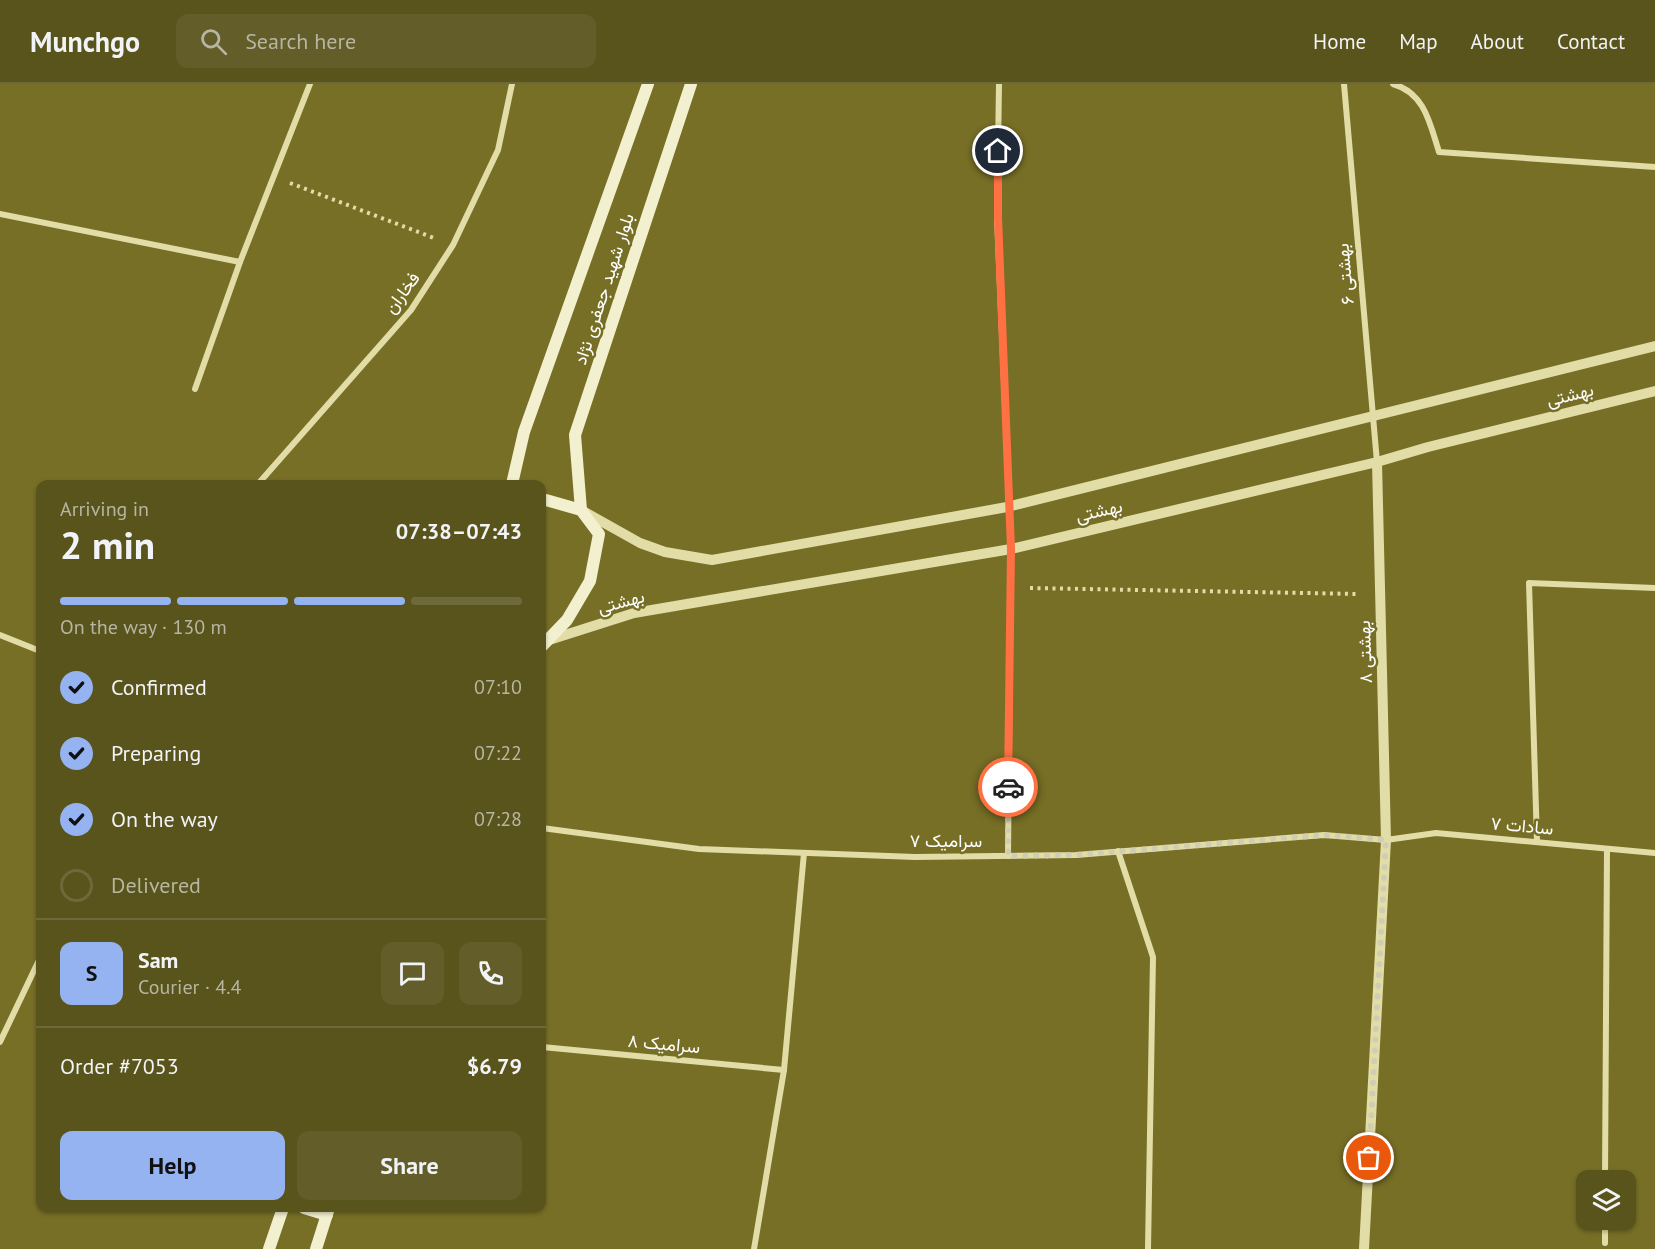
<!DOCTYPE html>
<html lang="en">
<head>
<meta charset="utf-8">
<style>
	body { margin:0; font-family:"PT Sans",Vazirmatn,sans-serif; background:#625d29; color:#f1f3f6; height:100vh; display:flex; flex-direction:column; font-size:22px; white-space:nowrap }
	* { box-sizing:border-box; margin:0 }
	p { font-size:20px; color:#b7b6a3 }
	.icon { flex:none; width:33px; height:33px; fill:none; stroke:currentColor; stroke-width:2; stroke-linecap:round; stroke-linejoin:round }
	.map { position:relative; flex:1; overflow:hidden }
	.panel { position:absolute; left:36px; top:396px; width:510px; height:732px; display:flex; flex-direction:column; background:#59531c; border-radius:12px; box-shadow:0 2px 4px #0004 }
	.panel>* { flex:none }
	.fabs { position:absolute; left:1576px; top:1086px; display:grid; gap:12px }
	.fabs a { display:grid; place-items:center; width:60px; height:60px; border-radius:12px; background:#59531c; box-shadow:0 2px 4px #0004; font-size:30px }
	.pin { position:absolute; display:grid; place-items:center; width:51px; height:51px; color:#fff; margin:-26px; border:3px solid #fff; border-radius:50%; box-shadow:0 2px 6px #0007 }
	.courier { position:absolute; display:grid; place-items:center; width:60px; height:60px; margin:-30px; border:4px solid #ff7043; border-radius:50%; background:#fff; color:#222; box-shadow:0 2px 8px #0007 }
	.summary em { font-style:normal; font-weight:700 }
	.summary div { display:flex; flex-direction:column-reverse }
	.summary { display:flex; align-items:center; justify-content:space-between; height:102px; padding:0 24px }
	h1 { font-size:39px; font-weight:700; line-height:45px }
	.bar { display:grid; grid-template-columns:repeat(4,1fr); gap:9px 6px; align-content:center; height:72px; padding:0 24px }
	.bar i { height:8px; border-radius:4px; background:#6e693b }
	.bar .current { background:#95b2f1 }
	.bar p { grid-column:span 4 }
	.line { display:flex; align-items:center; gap:15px; padding:0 24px; border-top:2px solid #6e693b }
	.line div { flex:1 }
	.round { display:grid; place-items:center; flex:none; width:63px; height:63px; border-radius:12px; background:#625d29 }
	ol { padding:0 24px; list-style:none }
	li { display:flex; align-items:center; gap:18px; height:66px }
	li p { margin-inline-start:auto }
	li .icon { padding:6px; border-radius:50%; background:#95b2f1; color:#111; stroke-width:4 }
	li:last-child { color:#b7b6a3 }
	li i { width:33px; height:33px; border:3px solid #6e693b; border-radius:50% }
	.primary-button { display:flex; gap:12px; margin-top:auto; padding:12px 24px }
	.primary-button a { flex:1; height:69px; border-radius:12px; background:#95b2f1; color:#111; font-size:24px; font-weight:700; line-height:69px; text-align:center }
	.primary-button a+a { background:#625d29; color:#f1f3f6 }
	header { display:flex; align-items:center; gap:36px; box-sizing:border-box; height:84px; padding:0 30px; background:#59531c; border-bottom:2px solid #6e693b }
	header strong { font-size:28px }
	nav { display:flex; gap:33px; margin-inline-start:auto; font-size:21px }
	.search { width:420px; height:54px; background:#625d29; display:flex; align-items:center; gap:15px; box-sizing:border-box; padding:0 21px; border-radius:12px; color:#b7b6a3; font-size:22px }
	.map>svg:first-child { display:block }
</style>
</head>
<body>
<header>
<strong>Munchgo</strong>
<div class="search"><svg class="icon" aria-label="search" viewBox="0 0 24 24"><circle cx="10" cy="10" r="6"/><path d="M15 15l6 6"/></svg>Search here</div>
<nav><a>Home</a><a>Map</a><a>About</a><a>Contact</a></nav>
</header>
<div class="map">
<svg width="1655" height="1165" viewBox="0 0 1655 1165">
	<rect width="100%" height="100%" fill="#776f26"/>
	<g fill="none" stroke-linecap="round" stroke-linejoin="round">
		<g stroke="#e2dca7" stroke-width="4" stroke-dasharray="3 4.5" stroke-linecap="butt">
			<polyline points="290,99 434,154"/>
			<polyline points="1030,504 1359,510"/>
		</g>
		<g stroke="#e2dca7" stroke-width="6">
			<polyline points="999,0 997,133 1011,465 1008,772"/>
			<polyline points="1344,0 1377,378"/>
			<path d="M 1393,0 C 1425,9 1430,40 1439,68 L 1655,83"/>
			<polyline points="0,130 240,178"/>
			<polyline points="195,305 240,178 310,0"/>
			<polyline points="258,400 411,226 453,161 498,66 512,0"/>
			<polyline points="0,551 40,567"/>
			<polyline points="542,744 699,765 915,773 1076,771 1324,751 1386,756 1436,749 1655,769"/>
			<polyline points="1537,758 1529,499 1655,504"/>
			<polyline points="1118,767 1153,873 1148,1165"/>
			<polyline points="0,958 40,874"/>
			<polyline points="542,963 784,986"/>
			<polyline points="1605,1096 1607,765"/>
			<polyline points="1605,1159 1605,1136"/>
			<polyline points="754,1165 784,986 804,769"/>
		</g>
		<g stroke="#e2dca7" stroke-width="10">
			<polyline points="581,426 640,459 665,468 712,476 1007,423 1655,262"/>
			<polyline points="546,557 634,529 1011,465 1377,378 1428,363 1655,307"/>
			<polyline points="1364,1165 1386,756 1377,378"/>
		</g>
		<g stroke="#f3f0d0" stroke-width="12">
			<polyline points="512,400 524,348 648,0"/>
			<polyline points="542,418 546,416 581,426 599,450 590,497 567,536 542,562"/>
			<polyline points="581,426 575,351 691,0"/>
			<polyline points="304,1124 327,1131"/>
			<polyline points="269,1165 283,1124"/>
			<polyline points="316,1165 329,1124"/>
		</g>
	</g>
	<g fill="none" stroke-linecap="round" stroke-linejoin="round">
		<polyline stroke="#cfcdb3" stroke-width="6" stroke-dasharray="0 10.8" points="1008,703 1008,772 1076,771 1324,751 1386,756 1369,1074"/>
		<polyline stroke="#ff7043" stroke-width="8" points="998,67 998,133 1011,465 1008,703"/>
	</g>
	<g text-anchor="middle" stroke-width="5" stroke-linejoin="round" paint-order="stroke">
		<g font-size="18" fill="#fff" stroke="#776f26">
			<text transform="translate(1345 190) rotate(-95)" y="6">بهشتی ۶</text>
			<text transform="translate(604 205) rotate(-72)" y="6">بلوار شهید جعفری نژاد</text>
			<text transform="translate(402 209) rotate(-54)" y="6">فخاران</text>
			<text transform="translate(1570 311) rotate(-14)" y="6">بهشتی</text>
			<text transform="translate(1099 427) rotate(-13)" y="6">بهشتی</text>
			<text transform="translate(621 518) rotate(-15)" y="6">بهشتی</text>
			<text transform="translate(1365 568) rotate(-92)" y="6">بهشتی ۸</text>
			<text transform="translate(1522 742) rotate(5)" y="6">سادات ۷</text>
			<text x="946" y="763">سرامیک ۷</text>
			<text transform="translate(664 960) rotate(5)" y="6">سرامیک ۸</text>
		</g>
	</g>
</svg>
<div class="fabs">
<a><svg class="icon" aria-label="layers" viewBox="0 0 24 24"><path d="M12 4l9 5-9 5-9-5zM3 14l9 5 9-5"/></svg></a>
</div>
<div class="pin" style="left:1369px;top:1074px;background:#ea580c"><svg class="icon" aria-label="bag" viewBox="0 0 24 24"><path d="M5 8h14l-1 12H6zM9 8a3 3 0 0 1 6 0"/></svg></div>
<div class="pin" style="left:998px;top:67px;background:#1f2937"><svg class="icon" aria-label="home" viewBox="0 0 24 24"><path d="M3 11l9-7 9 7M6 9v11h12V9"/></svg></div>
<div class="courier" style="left:1008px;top:703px"><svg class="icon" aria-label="car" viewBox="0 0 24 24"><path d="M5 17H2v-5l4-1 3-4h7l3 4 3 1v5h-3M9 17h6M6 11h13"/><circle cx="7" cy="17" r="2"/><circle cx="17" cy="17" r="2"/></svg></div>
<section class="panel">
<div class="summary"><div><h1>2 min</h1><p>Arriving in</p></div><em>07:38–07:43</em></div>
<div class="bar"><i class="current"></i><i class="current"></i><i class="current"></i><i></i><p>On the way · 130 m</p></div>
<ol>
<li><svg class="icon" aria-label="check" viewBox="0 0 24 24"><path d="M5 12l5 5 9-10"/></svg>Confirmed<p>07:10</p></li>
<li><svg class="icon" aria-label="check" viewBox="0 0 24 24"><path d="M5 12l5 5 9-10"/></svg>Preparing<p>07:22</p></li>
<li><svg class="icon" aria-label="check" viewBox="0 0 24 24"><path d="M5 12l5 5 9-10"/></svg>On the way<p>07:28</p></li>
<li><i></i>Delivered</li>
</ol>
<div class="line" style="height:108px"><b class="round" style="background:#95b2f1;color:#111">S</b><div><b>Sam</b><p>Courier · 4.4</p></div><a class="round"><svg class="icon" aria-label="chat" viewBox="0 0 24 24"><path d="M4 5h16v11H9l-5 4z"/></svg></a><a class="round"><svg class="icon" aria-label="phone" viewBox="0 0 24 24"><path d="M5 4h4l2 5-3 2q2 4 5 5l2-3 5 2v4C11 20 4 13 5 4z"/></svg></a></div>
<div class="line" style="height:78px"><div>Order #7053</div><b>$6.79</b></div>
<div class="primary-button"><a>Help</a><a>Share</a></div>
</section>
</div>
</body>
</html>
